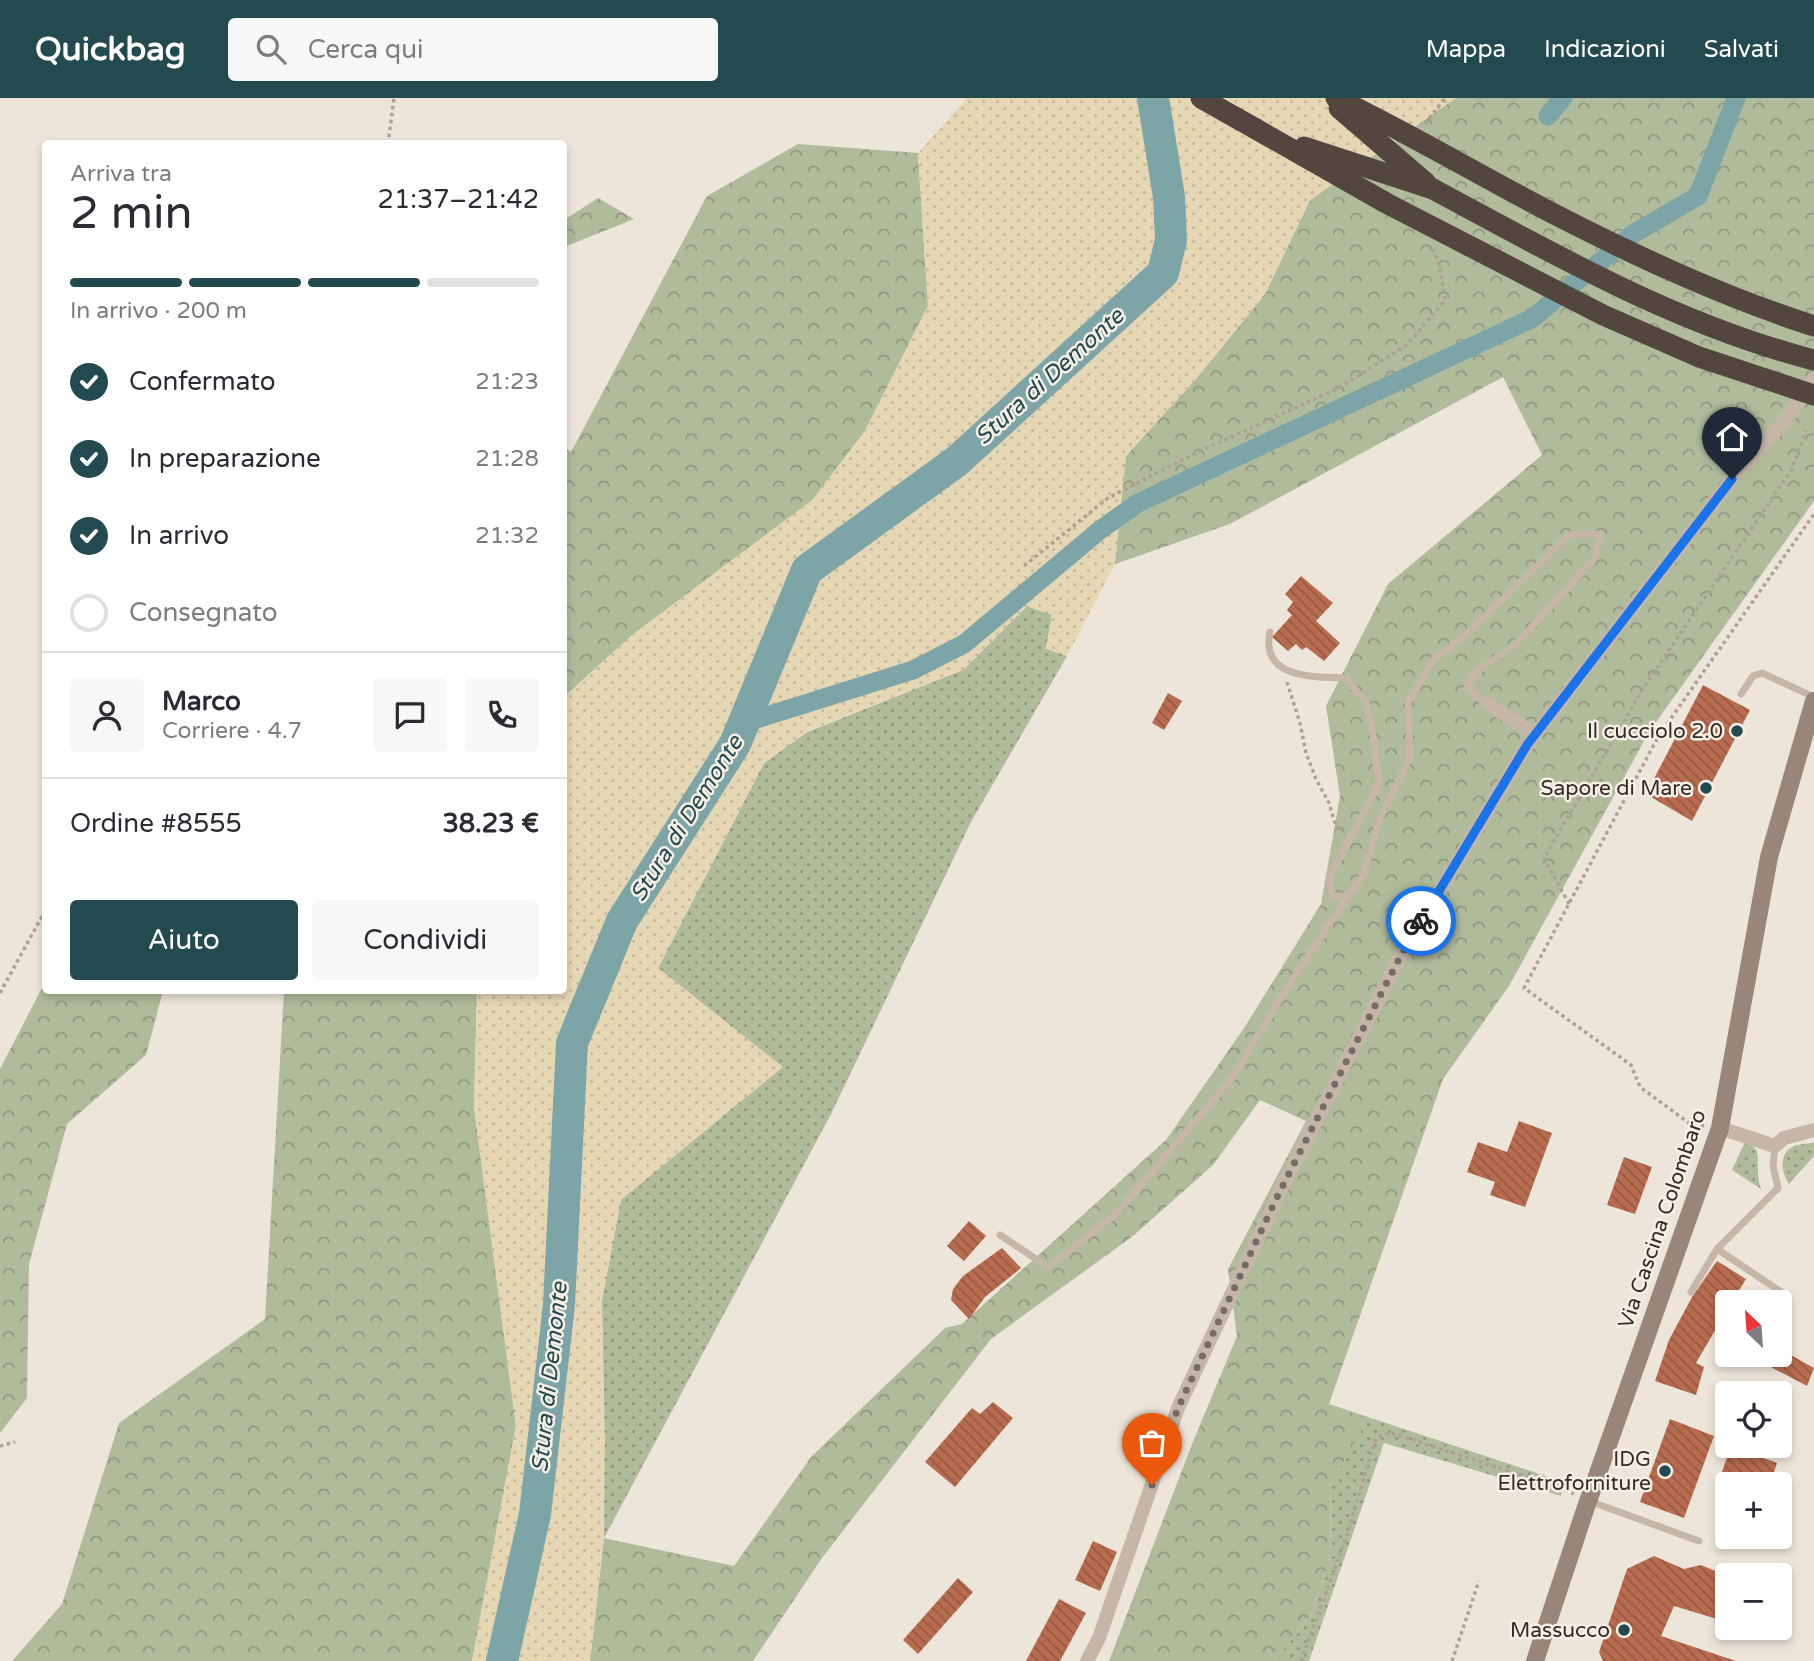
<!DOCTYPE html>
<html lang="it">
<head>
<meta charset="utf-8">
<style>
	body { margin:0; font-family:"Varela Round",sans-serif; background:#f7f7f7; color:#2b2b33; height:100vh; display:flex; flex-direction:column; font-size:26px; white-space:nowrap }
	* { box-sizing:border-box; margin:0 }
	p { font-size:23px; color:#7c7c81 }
	.icon { flex:none; width:38px; height:38px; fill:none; stroke:currentColor; stroke-width:2; stroke-linecap:round; stroke-linejoin:round }
	.map { position:relative; flex:1; overflow:hidden }
	.drawer { position:absolute; left:42px; top:42px; width:525px; height:854px; display:flex; flex-direction:column; background:#fff; border-radius:7px; box-shadow:0 4px 10px #0003 }
	.drawer>* { flex:none }
	.needle { width:46px; rotate:335deg }
	.tools { position:absolute; left:1715px; top:1192px; display:grid; gap:14px }
	.tools a { display:grid; place-items:center; width:77px; height:77px; border-radius:7px; background:#fff; box-shadow:0 4px 10px #0003; font-size:35px }
	.pin { position:absolute; display:grid; place-items:center; width:60px; height:60px; color:#fff; margin:-72px -30px; border-radius:50% 50% 50% 0; rotate:-45deg; box-shadow:0 0 7px #0007 }
	.pin .icon { rotate:45deg }
	.courier { position:absolute; display:grid; place-items:center; width:70px; height:70px; margin:-35px; border:5px solid #1a73e8; border-radius:50%; background:#fff; color:#222; box-shadow:0 2px 9px #0007 }
	.head em { font-style:normal; font-weight:600 }
	.head div { display:flex; flex-direction:column-reverse }
	.head { display:flex; align-items:center; justify-content:space-between; height:119px; padding:0 28px }
	h1 { font-size:46px; font-weight:600; line-height:52px }
	.bar { display:grid; grid-template-columns:repeat(4,1fr); gap:10px 7px; align-content:center; height:84px; padding:0 28px }
	.bar i { height:9px; border-radius:5px; background:#e1e1e2 }
	.bar .active { background:#224a4f }
	.bar p { grid-column:span 4 }
	.line { display:flex; align-items:center; gap:18px; padding:0 28px; border-top:2px solid #e1e1e2 }
	.line div { flex:1 }
	.round { display:grid; place-items:center; flex:none; width:74px; height:74px; border-radius:7px; background:#f7f7f7 }
	ol { padding:0 28px; list-style:none }
	li { display:flex; align-items:center; gap:21px; height:77px }
	li p { margin-inline-start:auto }
	li .icon { padding:7px; border-radius:50%; background:#224a4f; color:#fff; stroke-width:4 }
	li:last-child { color:#7c7c81 }
	li i { width:38px; height:38px; border:4px solid #e1e1e2; border-radius:50% }
	.button { display:flex; gap:14px; margin-top:auto; padding:14px 28px }
	.button a { flex:1; height:80px; border-radius:7px; background:#224a4f; color:#fff; font-size:28px; font-weight:600; line-height:80px; text-align:center }
	.button a+a { background:#f7f7f7; color:#2b2b33 }
	header { display:flex; align-items:center; gap:42px; box-sizing:border-box; height:98px; padding:0 35px; background:#224a4f; color:#fff }
	header strong { font-size:33px }
	nav { display:flex; gap:38px; margin-inline-start:auto; font-size:24px }
	.search { width:490px; height:63px; background:#f7f7f7; display:flex; align-items:center; gap:18px; box-sizing:border-box; padding:0 24px; border-radius:7px; color:#7c7c81; font-size:26px }
	.map>svg:first-child { display:block }
</style>
</head>
<body>
<header>
<strong>Quickbag</strong>
<div class="search"><svg class="icon" aria-label="search" viewBox="0 0 24 24"><circle cx="10" cy="10" r="6"/><path d="M15 15l6 6"/></svg>Cerca qui</div>
<nav><a>Mappa</a><a>Indicazioni</a><a>Salvati</a></nav>
</header>
<div class="map">
<svg width="1814" height="1563" viewBox="0 0 1814 1563">
	<defs>
		<pattern id="grass-dots" width="8" height="8" patternUnits="userSpaceOnUse" patternTransform="scale(1.75)"><rect width="8" height="8" fill="#b0bb9c"/><path d="M2 2h.1M6 6h.1" fill="none" stroke="#90987f" stroke-width="1.8" stroke-linecap="round"/></pattern>
		<pattern id="forest-crowns" width="20" height="18" patternUnits="userSpaceOnUse" patternTransform="scale(1.75)"><rect width="20" height="18" fill="#b0bb9c"/><path d="M2 6a3 3 0 1 1 6 0M12 15a3 3 0 1 1 6 0" fill="none" stroke="#90987f"/></pattern>
		<pattern id="sand-dots" width="8" height="8" patternUnits="userSpaceOnUse" patternTransform="scale(1.75)"><rect width="8" height="8" fill="#e6d7b4"/><path d="M2 2h.1M6 6h.1" fill="none" stroke="#c6b99b" stroke-width="1.8" stroke-linecap="round"/></pattern>
		<pattern id="building-back-hatch" width="6" height="6" patternUnits="userSpaceOnUse" patternTransform="scale(1.75)"><rect width="6" height="6" fill="#b86c4f"/><path d="M-1 5l2 2M0 0l6 6M5-1l2 2" fill="none" stroke="#965942"/></pattern>
	</defs>
	<rect width="100%" height="100%" fill="#eee5da"/>
	<g fill="url(#grass-dots)">
		<polygon points="1027,508 1052,517 1046,550 1067,558 971,724 831,1016 604,1440 602,1202 621,1101 782,969 658,870 764,665 807,634 963,572"/>
		<path d="M 1814,1044 L 1814,1058 L 1789,1086 C 1782,1075 1778,1057 1792,1049 C 1798,1045 1807,1047 1814,1044 Z"/>
		<path d="M 1744,1046 C 1762,1048 1757,1060 1758,1073 C 1758,1080 1759,1085 1761,1091 L 1732,1072 Z"/>
		<polygon points="1329,1306 1564,1384 1561,1398 1384,1345 1309,1563 1274,1563 1311,1517 1331,1457 1330,1388 1367,1322"/>
	</g>
	<g fill="url(#forest-crowns)">
		<polygon points="1456,0 1814,0 1814,403 1649,634 1509,888 1443,981 1329,1306 1368,1321 1330,1388 1331,1457 1311,1517 1274,1563 1109,1563 1192,1346 1237,1238 1228,1171 1306,1023 1260,1002 1213,1067 1133,1138 991,1241 822,1460 753,1563 590,1563 604,1440 734,1468 811,1359 945,1230 962,1226 1166,1042 1244,930 1321,806 1340,698 1326,608 1388,486 1542,357 1503,279 1230,426 1115,466 1125,358 1196,281 1265,196 1310,102"/>
		<polygon points="798,46 918,55 928,208 865,333 813,402 631,538 564,599 564,349 571,354 707,98"/>
		<polygon points="598,100 634,121 564,149 564,122"/>
		<polygon points="45,884 46,892 163,893 146,957 67,1026 29,1166 27,1300 0,1335 0,971"/>
		<polygon points="284,893 477,893 474,1009 516,1328 472,1563 12,1563 62,1506 119,1325 265,1221"/>
	</g>
	<polygon fill="url(#sand-dots)" points="967,0 1456,0 1310,102 1265,196 1196,281 1126,358 1115,466 1067,558 1046,551 1052,517 1027,508 963,572 807,633 764,665 658,870 783,969 621,1102 602,1202 605,1341 604,1440 590,1563 472,1563 516,1328 474,1009 477,893 564,892 564,599 631,538 812,402 865,333 928,208 918,55"/>
	<g fill="none" stroke-linecap="round" stroke-linejoin="round">
		<g stroke="#7da5a8" stroke-width="19">
			<polyline points="1548,18 1563,0"/>
			<polyline points="744,625 913,572 964,546 1100,432 1138,405 1533,220 1633,136 1698,98 1736,0"/>
		</g>
		<polyline stroke="#7da5a8" stroke-width="32" points="502,1563 535,1416 559,1207 572,945 622,823 735,646 807,472 957,363 1163,175 1171,142 1169,99 1153,0"/>
	</g>
	<g fill="url(#building-back-hatch)">
		<polygon points="1301,478 1333,505 1316,523 1340,545 1324,563 1306,549 1302,552 1296,546 1288,553 1272,539 1292,517 1287,512 1293,504 1285,496"/>
		<polygon points="1703,587 1750,612 1692,723 1646,696"/>
		<polygon points="1168,595 1182,603 1164,632 1152,625"/>
		<polygon points="1519,1023 1552,1035 1525,1109 1490,1097 1495,1084 1467,1074 1478,1044 1507,1054"/>
		<polygon points="1624,1059 1652,1069 1635,1116 1607,1107"/>
		<polygon points="969,1123 986,1138 964,1163 947,1148"/>
		<polygon points="1002,1150 1021,1170 985,1199 969,1221 951,1202 953,1191 963,1178"/>
		<polygon points="1717,1163 1746,1181 1732,1204 1727,1204 1727,1212 1696,1265 1704,1269 1696,1297 1655,1283 1669,1242 1692,1199"/>
		<polygon points="1749,1192 1772,1204 1741,1204"/>
		<polygon points="1780,1251 1814,1270 1807,1288 1746,1256 1780,1256"/>
		<polygon points="993,1304 1013,1320 955,1389 925,1364 972,1310 980,1316"/>
		<polygon points="1670,1321 1714,1338 1684,1420 1640,1404"/>
		<polygon points="1731,1348 1777,1365 1770,1386 1727,1386 1727,1395 1716,1391"/>
		<polygon points="1093,1443 1117,1454 1100,1493 1075,1482"/>
		<polygon points="1654,1458 1684,1471 1701,1467 1727,1478 1727,1524 1674,1508 1661,1538 1736,1563 1603,1563 1599,1554 1627,1471"/>
		<polygon points="958,1480 973,1494 918,1556 903,1542"/>
		<polygon points="1059,1501 1086,1515 1060,1563 1026,1563"/>
	</g>
	<g fill="none" stroke-linecap="round" stroke-linejoin="round">
		<g stroke="#b0a092" stroke-width="3.5" stroke-dasharray="3.5 3.5" stroke-linecap="butt">
			<polyline points="1425,26 1445,0"/>
			<polyline points="388,46 394,0"/>
			<polyline points="1024,468 1108,400 1196,355 1341,289 1408,246 1445,202 1439,165 1432,149"/>
			<polyline points="1287,584 1300,625 1306,655 1316,681 1329,705 1338,735"/>
			<polyline points="1569,806 1544,760 1644,589 1792,371 1806,332"/>
			<polyline points="0,895 46,811"/>
			<polyline points="1704,1028 1689,1025 1640,989 1631,967 1524,890 1658,639 1814,416"/>
			<polyline points="0,1348 15,1344"/>
			<polyline points="1301,1563 1347,1437 1375,1343 1381,1337 1391,1335 1561,1390 1574,1396"/>
			<polyline points="1452,1563 1479,1483"/>
		</g>
		<g stroke="#c5b6a8" stroke-width="7">
			<path d="M 1270,534 C 1260,581 1314,579 1346,580 L 1366,605 L 1373,637 L 1379,686 L 1337,764 L 1329,782 L 1333,799 L 1348,798 L 1364,776 L 1379,722 L 1410,659 L 1408,604 L 1433,562 L 1470,533 L 1569,437 L 1601,436 L 1594,461 L 1516,546 L 1476,574 L 1467,590 L 1475,598 L 1487,605"/>
			<polyline points="1741,596 1753,578 1762,575 1814,599"/>
			<polyline points="1775,1048 1773,1068 1778,1090 1717,1151 1787,1198"/>
			<polyline points="1000,1137 1048,1169 1116,1116 1231,981 1289,887 1348,798"/>
			<polyline points="1691,1194 1717,1151"/>
			<polyline points="1589,1403 1699,1443"/>
		</g>
		<g stroke="#c5b6a8" stroke-width="14">
			<polyline points="1487,605 1536,637"/>
			<polyline points="1720,1030 1775,1048 1784,1040 1814,1032"/>
			<polyline points="1087,1563 1099,1540 1178,1310 1279,1095 1401,857 1527,647 1732,381 1787,320 1814,280"/>
		</g>
		<polyline stroke="#98867a" stroke-width="18" points="1535,1563 1585,1412 1720,1030 1769,759 1814,603"/>
		<g stroke="#52463f" stroke-width="21">
			<polyline points="1201,0 1256,31"/>
			<path d="M 1433,91 C 1555,157 1678,227 1814,262"/>
		</g>
		<g stroke="#52463f" stroke-width="21">
			<path d="M 1336,0 C 1411,36 1482,79 1556,117 C 1640,160 1724,199 1814,228"/>
			<polyline points="1339,10 1426,85"/>
			<polyline points="1256,31 1388,106 1603,217 1699,259 1814,297"/>
			<polyline points="1304,49 1433,91"/>
		</g>
	</g>
	<g fill="none" stroke-linecap="round" stroke-linejoin="round">
		<polyline stroke="#746c66" stroke-width="7" stroke-dasharray="0 12.6" points="1152,1387 1178,1310 1279,1095 1401,857 1421,823"/>
		<polyline stroke="#1a73e8" stroke-width="9" points="1421,823 1527,647 1732,381"/>
	</g>
	<g fill="#224a4f" stroke="#f7efe6" stroke-width="2.5">
		<circle cx="1737" cy="633" r="7"/>
		<circle cx="1706" cy="690" r="7"/>
		<circle cx="1665" cy="1373" r="7"/>
		<circle cx="1624" cy="1532" r="7"/>
	</g>
	<g text-anchor="middle" stroke-width="5" stroke-linejoin="round" paint-order="stroke">
		<g font-size="21" fill="#322b27" stroke="#f7efe6" text-anchor="end">
			<text x="1723" y="640">Il cucciolo 2.0</text>
			<text x="1692" y="697">Sapore di Mare</text>
			<text x="1651" y="1368">IDG<tspan x="1651" dy="24">Elettroforniture</tspan></text>
			<text x="1610" y="1539">Massucco</text>
		</g>
		<g font-size="21" fill="#322b27" stroke="#f7efe6">
			<text transform="translate(1662 1121) rotate(-71)" y="7">Via Cascina Colombaro</text>
		</g>
		<g font-size="23" font-style="italic" fill="#224a4f" stroke="#f7efe6">
			<text transform="translate(1049 278) rotate(-42)" y="8">Stura di Demonte</text>
			<text transform="translate(686 720) rotate(-58)" y="8">Stura di Demonte</text>
			<text transform="translate(549 1279) rotate(-84)" y="8">Stura di Demonte</text>
		</g>
	</g>
</svg>
<div class="tools">
<a><svg class="needle" viewBox="-14 -14 28 28"><path d="M0-13l5 13h-10z" fill="#e53935"/><path d="M0 13l5-13h-10z" fill="#7c7c81"/></svg></a>
<a><svg class="icon" aria-label="locate" viewBox="0 0 24 24"><circle cx="12" cy="12" r="6"/><path d="M12 2v4M12 18v4M2 12h4M18 12h4"/></svg></a>
<a>+</a>
<a>−</a>
</div>
<div class="pin" style="left:1152px;top:1387px;background:#ea580c"><svg class="icon" aria-label="bag" viewBox="0 0 24 24"><path d="M5 8h14l-1 12H6zM9 8a3 3 0 0 1 6 0"/></svg></div>
<div class="pin" style="left:1732px;top:381px;background:#1f2937"><svg class="icon" aria-label="home" viewBox="0 0 24 24"><path d="M3 11l9-7 9 7M6 9v11h12V9"/></svg></div>
<div class="courier" style="left:1421px;top:823px"><svg class="icon" aria-label="bike" viewBox="0 0 24 24"><circle cx="6" cy="16" r="4"/><circle cx="18" cy="16" r="4"/><path d="M6 16l4-8h5l3 8M10 8l3 8H6M13 5h3"/></svg></div>
<section class="drawer">
<div class="head"><div><h1>2 min</h1><p>Arriva tra</p></div><em>21:37–21:42</em></div>
<div class="bar"><i class="active"></i><i class="active"></i><i class="active"></i><i></i><p>In arrivo · 200 m</p></div>
<ol>
<li><svg class="icon" aria-label="check" viewBox="0 0 24 24"><path d="M5 12l5 5 9-10"/></svg>Confermato<p>21:23</p></li>
<li><svg class="icon" aria-label="check" viewBox="0 0 24 24"><path d="M5 12l5 5 9-10"/></svg>In preparazione<p>21:28</p></li>
<li><svg class="icon" aria-label="check" viewBox="0 0 24 24"><path d="M5 12l5 5 9-10"/></svg>In arrivo<p>21:32</p></li>
<li><i></i>Consegnato</li>
</ol>
<div class="line" style="height:126px"><a class="round"><svg class="icon" aria-label="person" viewBox="0 0 24 24"><circle cx="12" cy="8" r="4"/><path d="M4 21q1-7 8-7t8 7"/></svg></a><div><b>Marco</b><p>Corriere · 4.7</p></div><a class="round"><svg class="icon" aria-label="chat" viewBox="0 0 24 24"><path d="M4 5h16v11H9l-5 4z"/></svg></a><a class="round"><svg class="icon" aria-label="phone" viewBox="0 0 24 24"><path d="M5 4h4l2 5-3 2q2 4 5 5l2-3 5 2v4C11 20 4 13 5 4z"/></svg></a></div>
<div class="line" style="height:91px"><div>Ordine #8555</div><b>38.23 €</b></div>
<div class="button"><a>Aiuto</a><a>Condividi</a></div>
</section>
</div>
</body>
</html>
